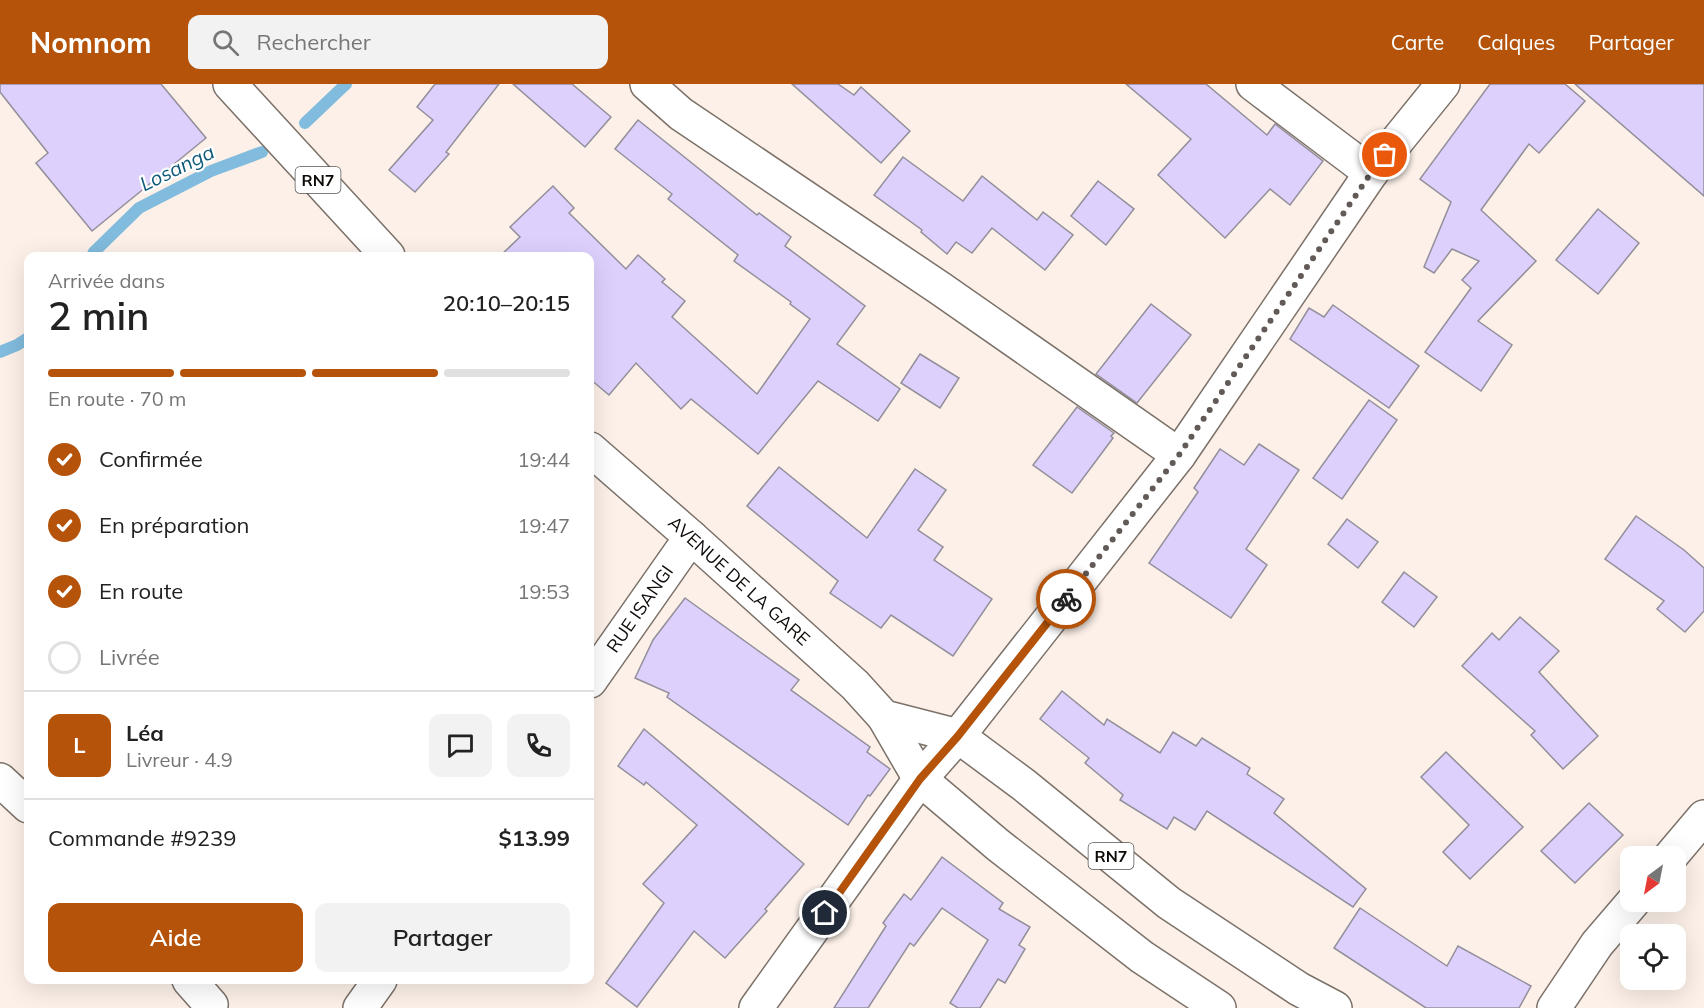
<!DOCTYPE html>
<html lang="fr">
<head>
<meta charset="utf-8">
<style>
	body { margin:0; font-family:Mulish,sans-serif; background:#f2f2f2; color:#222; height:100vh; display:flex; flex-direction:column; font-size:22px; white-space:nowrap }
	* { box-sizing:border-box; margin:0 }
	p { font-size:20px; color:#767676 }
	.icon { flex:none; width:33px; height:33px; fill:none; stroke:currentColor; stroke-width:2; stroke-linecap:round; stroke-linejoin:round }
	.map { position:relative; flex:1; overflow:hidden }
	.side { position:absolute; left:24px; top:168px; width:570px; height:732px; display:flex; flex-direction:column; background:#fff; border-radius:12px; box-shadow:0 6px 24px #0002 }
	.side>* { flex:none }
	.needle { width:39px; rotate:212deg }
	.tools { position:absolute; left:1620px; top:762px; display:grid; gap:12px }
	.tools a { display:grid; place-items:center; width:66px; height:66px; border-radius:12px; background:#fff; box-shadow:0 6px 24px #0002; font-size:30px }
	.pin { position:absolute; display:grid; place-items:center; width:51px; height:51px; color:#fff; margin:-26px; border:3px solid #fff; border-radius:50%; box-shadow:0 2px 6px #0007 }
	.courier { position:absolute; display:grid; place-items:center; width:60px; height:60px; margin:-30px; border:4px solid #b45309; border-radius:50%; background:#fff; color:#222; box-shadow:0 2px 8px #0007 }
	.summary em { font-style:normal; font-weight:600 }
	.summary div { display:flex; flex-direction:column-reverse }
	.summary { display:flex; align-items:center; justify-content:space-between; height:102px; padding:0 24px }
	h1 { font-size:39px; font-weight:600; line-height:45px }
	.bar { display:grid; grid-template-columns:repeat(4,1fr); gap:9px 6px; align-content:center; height:72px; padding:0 24px }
	.bar i { height:8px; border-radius:4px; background:#e0e0e0 }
	.bar .current { background:#b45309 }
	.bar p { grid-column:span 4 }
	.line { display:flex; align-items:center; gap:15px; padding:0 24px; border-top:2px solid #e0e0e0 }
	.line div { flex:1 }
	.round { display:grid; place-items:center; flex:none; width:63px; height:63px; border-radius:12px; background:#f2f2f2 }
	ol { padding:0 24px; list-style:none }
	li { display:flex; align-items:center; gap:18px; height:66px }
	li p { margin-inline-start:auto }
	li .icon { padding:6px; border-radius:50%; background:#b45309; color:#fff; stroke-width:4 }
	li:last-child { color:#767676 }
	li i { width:33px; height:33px; border:3px solid #e0e0e0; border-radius:50% }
	.primary-button { display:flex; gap:12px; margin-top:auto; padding:12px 24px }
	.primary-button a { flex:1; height:69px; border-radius:12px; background:#b45309; color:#fff; font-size:24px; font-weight:600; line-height:69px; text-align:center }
	.primary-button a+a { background:#f2f2f2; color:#222 }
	header { display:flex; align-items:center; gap:36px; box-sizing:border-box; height:84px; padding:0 30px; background:#b45309; color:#fff }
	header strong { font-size:28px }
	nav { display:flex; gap:33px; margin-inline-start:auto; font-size:21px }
	.search { width:420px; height:54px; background:#f2f2f2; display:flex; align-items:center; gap:15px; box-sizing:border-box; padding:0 21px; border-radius:12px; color:#767676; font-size:22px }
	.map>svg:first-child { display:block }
</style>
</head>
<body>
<header>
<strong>Nomnom</strong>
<div class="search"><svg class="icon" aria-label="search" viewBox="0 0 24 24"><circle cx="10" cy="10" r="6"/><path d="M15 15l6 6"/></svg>Rechercher</div>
<nav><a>Carte</a><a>Calques</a><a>Partager</a></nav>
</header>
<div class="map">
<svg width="1704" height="924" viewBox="0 0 1704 924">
	<rect width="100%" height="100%" fill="#fcf0e8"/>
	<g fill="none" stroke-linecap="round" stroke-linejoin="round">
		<g stroke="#81bbdd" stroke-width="12">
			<polyline points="305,39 346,0"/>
			<polyline points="92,172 94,168 139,124 211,87 262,68"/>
			<polyline points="0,268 17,261 28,254"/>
		</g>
	</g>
	<g fill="#ded0fd" stroke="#928f9a" stroke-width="1.5">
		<polygon points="0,0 161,0 206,54 92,147 36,79 48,69 0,8"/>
		<polygon points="435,0 499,0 446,68 449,70 415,108 389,86 433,36 417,23"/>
		<polygon points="513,0 572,0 611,33 585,63"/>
		<polygon points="792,0 838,0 854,11 861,3 910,47 881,79"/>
		<polygon points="1126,0 1206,0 1267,51 1275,40 1323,77 1290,121 1270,105 1225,154 1158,91 1191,55"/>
		<polygon points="1490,0 1565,0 1585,17 1539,69 1529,60 1481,126 1536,177 1478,237 1512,261 1481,307 1425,268 1471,204 1462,196 1479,177 1452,165 1434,189 1424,183 1451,118 1420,95"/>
		<polygon points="1575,0 1704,0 1704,112"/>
		<polygon points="638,36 757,131 759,129 791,153 785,162 865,222 837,260 900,305 878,337 818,297 758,370 691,315 681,325 636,279 609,311 590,295 590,172 500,172 520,153 510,143 553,102 574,124 569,129 626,185 638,171 665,195 662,198 685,217 672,233 757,310 810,235 790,220 791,218 734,177 738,171 668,115 672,110 615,65"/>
		<polygon points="903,73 963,117 982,92 1037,136 1043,128 1073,151 1045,186 992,144 972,169 956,158 947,170 921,148 922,146 874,111"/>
		<polygon points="1098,97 1134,125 1106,161 1071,132"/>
		<polygon points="1598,125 1639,159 1598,210 1556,176"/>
		<polygon points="1151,220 1191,251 1137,319 1096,290"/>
		<polygon points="1333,221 1419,282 1389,324 1290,255 1309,224 1324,233"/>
		<polygon points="920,270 959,294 940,324 901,299"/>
		<polygon points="1369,316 1397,336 1342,415 1313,394"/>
		<polygon points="1077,323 1114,349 1111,352 1113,354 1072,409 1033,381"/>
		<polygon points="1259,360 1299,386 1246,465 1267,481 1231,534 1149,479 1198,408 1194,404 1220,365 1244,381"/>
		<polygon points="779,383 867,454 915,385 946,406 918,446 943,463 934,476 992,515 953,572 891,531 881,544 830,509 838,497 747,422"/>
		<polygon points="1636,432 1684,466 1704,484 1704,527 1685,548 1657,525 1664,517 1605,475"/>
		<polygon points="1347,435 1378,458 1358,484 1328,460"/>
		<polygon points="1404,488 1437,513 1414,543 1382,518"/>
		<polygon points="685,514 799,596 791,606 870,663 867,668 890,685 870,712 868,711 848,741 667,613 669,609 635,594 653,556"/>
		<polygon points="1520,533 1559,567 1539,588 1598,652 1563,685 1531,651 1535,647 1462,582 1492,549 1499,556"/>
		<polygon points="1062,607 1104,641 1107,635 1160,669 1173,648 1196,662 1202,654 1250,684 1247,690 1284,715 1274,729 1366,805 1353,823 1207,727 1195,746 1174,733 1167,745 1120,716 1123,711 1085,679 1089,674 1040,635"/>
		<polygon points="644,645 804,780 765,825 767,827 725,874 694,847 637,923 606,899 664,819 643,800 697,741 646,698 644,701 618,682"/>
		<polygon points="1446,668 1523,743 1470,795 1443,768 1469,741 1421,693"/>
		<polygon points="1589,719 1623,751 1575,799 1541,767"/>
		<polygon points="942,773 1003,819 999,825 1030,843 1019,861 1025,865 1005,899 998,895 980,924 958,924 950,919 988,856 942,824 914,862 910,859 868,924 834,924 886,842 883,839 904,810 911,816"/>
		<polygon points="1360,824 1447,882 1458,862 1531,902 1519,924 1426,924 1334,864"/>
	</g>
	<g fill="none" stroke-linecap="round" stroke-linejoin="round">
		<defs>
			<g id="minor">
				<polyline points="647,0 681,30 941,205 1179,371"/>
				<polyline points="1253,0 1371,89"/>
				<polyline points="590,597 691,453"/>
				<polyline points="0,696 28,722"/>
				<polyline points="1671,772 1704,733"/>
				<polyline points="189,896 211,921 210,924"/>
				<polyline points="360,924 380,896"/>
				<polyline points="756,924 920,695 958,652 1179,371 1371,89 1443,0"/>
				<polyline points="1554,924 1597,860 1633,818"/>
			</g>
			<g id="primary">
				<polyline points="230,0 388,172"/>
				<polyline points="590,365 691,453 855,601 884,633 920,695 998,761 1142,873 1219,924"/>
				<polyline points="884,633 958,652 1024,701 1169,819 1299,905 1335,924"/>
			</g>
		</defs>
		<use href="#minor" stroke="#7b7169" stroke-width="36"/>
		<use href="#primary" stroke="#7b7169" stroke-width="36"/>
		<use href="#minor" stroke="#fff" stroke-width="33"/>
		<use href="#primary" stroke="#fff" stroke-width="33"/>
	</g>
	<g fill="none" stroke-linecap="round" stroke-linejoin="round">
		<polyline stroke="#615a56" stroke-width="6" stroke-dasharray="0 10.8" points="1066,515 1179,371 1371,89 1385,71"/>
		<polyline stroke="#b45309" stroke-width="8" points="825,829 920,695 958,652 1066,515"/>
	</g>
	<g text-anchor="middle" stroke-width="4.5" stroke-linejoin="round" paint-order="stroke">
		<g fill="#fff" stroke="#565452" stroke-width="1.5">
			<rect x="295.5" y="83" width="45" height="26" rx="4.5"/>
			<rect x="1088.5" y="759" width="45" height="26" rx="4.5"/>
		</g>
		<g font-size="16" font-weight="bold" fill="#0e0a08">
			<text x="318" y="102">RN7</text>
			<text x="1111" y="778">RN7</text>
		</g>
		<g font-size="18" fill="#0e0a08" stroke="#fff">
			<text transform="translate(739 497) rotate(42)" y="6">AVENUE DE LA GARE</text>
			<text transform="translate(640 525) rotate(-55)" y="6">RUE ISANGI</text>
		</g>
		<g font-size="20" font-style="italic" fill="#0f597a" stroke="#fff">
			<text transform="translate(177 84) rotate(-26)" y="7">Losanga</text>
		</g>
	</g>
</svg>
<div class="tools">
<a><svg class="needle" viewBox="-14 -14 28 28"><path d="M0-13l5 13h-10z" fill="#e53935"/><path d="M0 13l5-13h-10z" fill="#767676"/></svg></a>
<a><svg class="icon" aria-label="locate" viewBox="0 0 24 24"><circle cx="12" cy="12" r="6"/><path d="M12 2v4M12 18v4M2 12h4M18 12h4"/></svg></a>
</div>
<div class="pin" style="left:1385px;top:71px;background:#ea580c"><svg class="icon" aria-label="bag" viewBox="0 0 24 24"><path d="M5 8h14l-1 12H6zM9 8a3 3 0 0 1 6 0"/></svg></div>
<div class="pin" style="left:825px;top:829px;background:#1f2937"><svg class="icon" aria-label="home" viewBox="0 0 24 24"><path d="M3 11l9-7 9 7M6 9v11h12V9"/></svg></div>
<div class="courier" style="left:1066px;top:515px"><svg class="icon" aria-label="bike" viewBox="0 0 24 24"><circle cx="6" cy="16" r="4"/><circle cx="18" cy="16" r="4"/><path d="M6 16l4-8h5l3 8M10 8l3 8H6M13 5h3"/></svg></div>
<section class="side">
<div class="summary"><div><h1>2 min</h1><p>Arrivée dans</p></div><em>20:10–20:15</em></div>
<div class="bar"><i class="current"></i><i class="current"></i><i class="current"></i><i></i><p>En route · 70 m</p></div>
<ol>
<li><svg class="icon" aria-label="check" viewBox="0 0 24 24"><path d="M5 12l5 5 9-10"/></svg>Confirmée<p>19:44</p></li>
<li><svg class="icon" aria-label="check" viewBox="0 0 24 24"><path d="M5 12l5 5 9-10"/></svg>En préparation<p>19:47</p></li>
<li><svg class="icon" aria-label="check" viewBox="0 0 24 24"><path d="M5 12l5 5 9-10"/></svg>En route<p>19:53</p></li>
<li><i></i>Livrée</li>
</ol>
<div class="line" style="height:108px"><b class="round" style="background:#b45309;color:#fff">L</b><div><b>Léa</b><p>Livreur · 4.9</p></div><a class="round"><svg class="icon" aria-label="chat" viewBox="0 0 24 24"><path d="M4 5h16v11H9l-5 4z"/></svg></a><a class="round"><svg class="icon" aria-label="phone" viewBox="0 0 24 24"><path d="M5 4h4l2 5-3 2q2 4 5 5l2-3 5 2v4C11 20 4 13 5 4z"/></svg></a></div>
<div class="line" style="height:78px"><div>Commande #9239</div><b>$13.99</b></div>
<div class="primary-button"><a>Aide</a><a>Partager</a></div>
</section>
</div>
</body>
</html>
